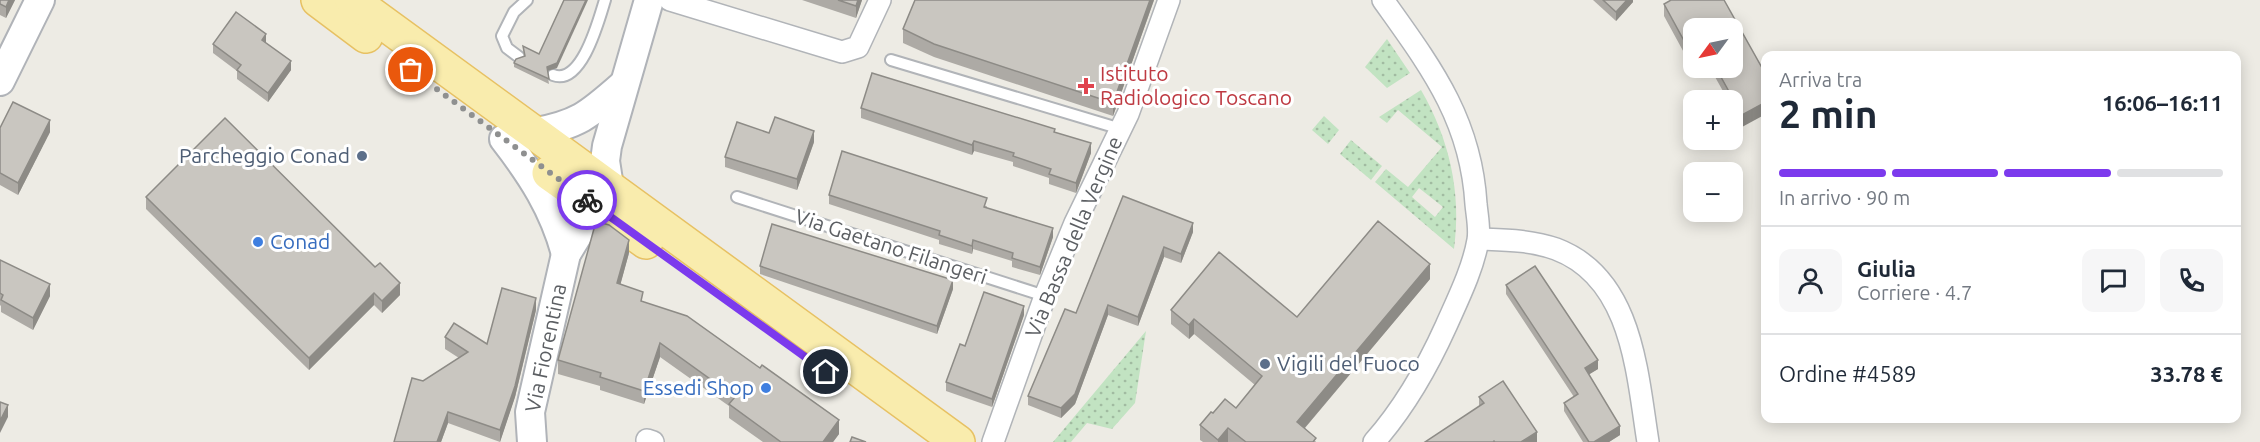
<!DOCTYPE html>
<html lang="it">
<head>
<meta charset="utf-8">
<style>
	body { margin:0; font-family:Ubuntu,sans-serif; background:#f6f6f7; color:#1f2937; height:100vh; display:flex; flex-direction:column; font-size:22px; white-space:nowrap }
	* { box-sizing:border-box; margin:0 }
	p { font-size:20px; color:#747a83 }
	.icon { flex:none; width:33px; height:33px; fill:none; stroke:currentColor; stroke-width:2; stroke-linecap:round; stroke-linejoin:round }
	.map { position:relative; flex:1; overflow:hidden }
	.drawer { position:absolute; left:1761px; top:51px; width:480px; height:372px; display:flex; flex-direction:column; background:#fff; border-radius:12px; box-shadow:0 3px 15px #0003 }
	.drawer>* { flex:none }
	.needle { width:39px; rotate:237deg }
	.tools { position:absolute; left:1683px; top:18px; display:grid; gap:12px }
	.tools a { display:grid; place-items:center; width:60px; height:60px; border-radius:12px; background:#fff; box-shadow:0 3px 15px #0003; font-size:30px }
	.pin { position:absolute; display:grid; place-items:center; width:51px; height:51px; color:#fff; margin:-26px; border:3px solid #fff; border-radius:50%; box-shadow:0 2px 6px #0007 }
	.courier { position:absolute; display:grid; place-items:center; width:60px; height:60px; margin:-30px; border:4px solid #7c3aed; border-radius:50%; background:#fff; color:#222; box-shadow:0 2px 8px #0007 }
	.overview em { font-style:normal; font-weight:700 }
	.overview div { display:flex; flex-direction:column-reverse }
	.overview { display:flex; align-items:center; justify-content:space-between; height:102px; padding:0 18px }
	h1 { font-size:39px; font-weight:700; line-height:45px }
	.bar { display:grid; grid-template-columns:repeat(4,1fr); gap:9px 6px; align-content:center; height:72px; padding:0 18px }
	.bar i { height:8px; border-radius:4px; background:#e0e1e3 }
	.bar .active { background:#7c3aed }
	.bar p { grid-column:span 4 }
	.line { display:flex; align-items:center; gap:15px; padding:0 18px; border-top:2px solid #e0e1e3 }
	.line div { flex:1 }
	.round { display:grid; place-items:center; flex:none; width:63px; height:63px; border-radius:12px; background:#f6f6f7 }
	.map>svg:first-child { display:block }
</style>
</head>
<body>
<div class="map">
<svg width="2260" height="442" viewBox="0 0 2260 442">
	<defs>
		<pattern id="grass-dots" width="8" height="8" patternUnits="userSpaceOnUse" patternTransform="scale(1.5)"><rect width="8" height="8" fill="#c2e3c2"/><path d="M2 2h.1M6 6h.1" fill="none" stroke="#a1bba1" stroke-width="1.8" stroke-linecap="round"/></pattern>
	</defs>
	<rect width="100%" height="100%" fill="#edebe4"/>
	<g fill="url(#grass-dots)" fill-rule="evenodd">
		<polygon points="1387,39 1410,73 1387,88 1365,67"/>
		<path d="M 1421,90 C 1449,138 1462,193 1454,249 L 1375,182 L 1386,169 L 1408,187 L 1442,147 L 1398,110 L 1387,123 L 1379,117 ZM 1419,188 L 1443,207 L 1435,217 L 1412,197 Z"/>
		<polygon points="1324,116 1339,130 1328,144 1312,130"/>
		<polygon points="1351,140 1382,166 1371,180 1340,154"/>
		<polygon points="1146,331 1135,403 1112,429 1087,423 1071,442 1053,442"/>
	</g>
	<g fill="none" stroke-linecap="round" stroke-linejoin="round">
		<defs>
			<g id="lane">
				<polyline points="519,57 507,48 502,36 514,12 527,0"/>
				<polyline points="891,60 1121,129"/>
				<path d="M 553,75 C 582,86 599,19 605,0"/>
				<polyline points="737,197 1045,296"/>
			</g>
			<g id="street">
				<polyline points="670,0 842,52 858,47 880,0"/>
				<path d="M 1479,239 C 1504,240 1531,240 1556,249 C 1633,278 1637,374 1648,442"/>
				<polyline points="647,440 653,442"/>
				<polyline points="993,442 1045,296 1075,223 1128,114 1169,0"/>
				<path d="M 1374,442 C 1405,407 1427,368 1446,326 C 1458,299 1473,269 1478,240 C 1480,229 1477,215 1476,204 C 1471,119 1430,66 1383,0"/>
			</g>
			<g id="secondary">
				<polyline points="0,81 40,0"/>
				<path d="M 532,133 C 578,125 589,115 623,85"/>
				<path d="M 504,139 C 532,175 554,209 566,254"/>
				<polyline points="609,187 605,161 607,146 649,0"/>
				<polyline points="532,442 530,412 566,254 583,226 605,213"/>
			</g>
			<g id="primary">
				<polyline points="318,0 366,36"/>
				<polyline points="352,0 958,442"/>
				<polyline points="549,173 646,242"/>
			</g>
		</defs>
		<use href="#lane" stroke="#b1b4b8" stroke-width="14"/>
		<use href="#street" stroke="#b1b4b8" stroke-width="24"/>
		<use href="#secondary" stroke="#b0b3b8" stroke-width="32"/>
		<use href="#primary" stroke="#e7c163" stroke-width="36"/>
		<use href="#lane" stroke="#fff" stroke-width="10"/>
		<use href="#street" stroke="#fff" stroke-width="21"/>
		<use href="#secondary" stroke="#fff" stroke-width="28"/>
		<use href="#primary" stroke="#f9ecad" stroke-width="33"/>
	</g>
	<g fill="#adaaa5">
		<polygon points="0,0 15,0 6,18 0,15"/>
		<polygon points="802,0 862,0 856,18"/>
		<polygon points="915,0 1154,0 1113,116 934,57 903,43 903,29"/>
		<polygon points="1593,0 1633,0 1633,2 1616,21"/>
		<polygon points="1664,4 1766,75 1742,127 1732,109 1732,100 1728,100 1710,68 1732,68 1694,28 1688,60 1664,16"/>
		<polygon points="266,43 291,70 268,102 237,79 237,71 213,53 213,44"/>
		<polygon points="523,46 557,68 547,71 549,84 514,67 514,63 524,57"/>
		<polygon points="861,108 1055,132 1091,153 1076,193 1049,184 1049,178 1013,166 1013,162 974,151 972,155 861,118"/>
		<polygon points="0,128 50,132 18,195 0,185"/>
		<polygon points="814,142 797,190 725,167 725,157"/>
		<polygon points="829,195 987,206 986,208 1053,237 1040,275 1012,267 1012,261 973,249 972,254 939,244 939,240 829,204"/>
		<polygon points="1123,196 1193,232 1181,263 1164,257 1138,326 1108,315 1075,404 1061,418 1028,405 1028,396 1076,313"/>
		<polygon points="146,197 400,295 382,313 374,305 309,370 146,209"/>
		<polygon points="629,253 620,285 643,302 839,434 833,442 763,442 729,418 729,406 660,357 644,404 600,390 600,386 558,374 558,360"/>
		<polygon points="0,260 50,296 33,330 1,312 1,306 0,305"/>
		<polygon points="760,266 953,289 937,334 760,274"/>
		<polygon points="1430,279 1305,428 1316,442 1203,442 1200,440 1200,425 1213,413 1236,408 1255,385 1194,334 1189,339 1171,324 1171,310 1297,317"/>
		<polygon points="1506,285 1598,369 1589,374 1620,435 1609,442 1583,442 1564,411 1564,403 1574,397 1506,294"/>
		<polygon points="536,310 515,397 500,442 448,423 441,442 394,442 423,381 459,358 445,349 445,337 487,344"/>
		<polygon points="1024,315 992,407 946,391 946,382 965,346"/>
		<polygon points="1479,397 1537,442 1479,406"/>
	</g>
	<g fill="#8d8b86">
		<polygon points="9,0 15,0 6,18 6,7"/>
		<polygon points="586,0 588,0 557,68 547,71 547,67"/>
		<polygon points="858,0 862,0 856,18 856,6"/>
		<polygon points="1150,0 1154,0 1113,116 1113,103"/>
		<polygon points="1627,0 1633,0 1633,2 1616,21 1616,12"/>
		<polygon points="266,34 266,43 262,40"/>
		<polygon points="1694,46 1694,58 1688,60 1688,48"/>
		<polygon points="291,61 291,70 268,102 268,93"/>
		<polygon points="1766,102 1766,114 1742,127 1742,115"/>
		<polygon points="50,120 50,132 18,195 18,183"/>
		<polygon points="814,131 814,142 797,190 797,179"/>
		<polygon points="974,141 974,151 972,155 972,145"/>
		<polygon points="1091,143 1091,153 1076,193 1076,183"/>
		<polygon points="1193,223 1193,232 1181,263 1181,254"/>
		<polygon points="1053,228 1053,237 1040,275 1040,267"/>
		<polygon points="629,240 629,253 617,297 617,283"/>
		<polygon points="973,240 973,249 972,254 972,246"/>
		<polygon points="1164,247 1164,257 1138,326 1138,317"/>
		<polygon points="1430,264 1430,279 1297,437 1297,422"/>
		<polygon points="953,280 953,289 937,334 937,326"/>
		<polygon points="400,283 400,295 382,313 382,301"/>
		<polygon points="50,284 50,296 33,330 33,318"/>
		<polygon points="374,293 374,305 309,370 309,358"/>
		<polygon points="536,298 536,310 515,397 500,442 500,430"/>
		<polygon points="1108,305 1108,315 1075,404 1061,418 1061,408"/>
		<polygon points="1024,306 1024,315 992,407 992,399"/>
		<polygon points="1194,319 1194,334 1189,339 1189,325"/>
		<polygon points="660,343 660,357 644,404 644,391"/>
		<polygon points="1598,360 1598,369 1585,377 1585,368"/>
		<polygon points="8,405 8,417 0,433 0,421"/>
		<polygon points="448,412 448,423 441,442 437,442"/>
		<polygon points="839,420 839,434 833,442 823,442"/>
		<polygon points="1620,426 1620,435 1609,442 1594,442"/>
		<polygon points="1228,428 1228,442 1218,442 1218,440"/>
		<polygon points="1537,432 1537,442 1521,442"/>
	</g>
	<g fill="#c9c6c0" stroke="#8d8b86" stroke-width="1.5">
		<polygon points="0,0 9,0 6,7 0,4"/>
		<polygon points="564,0 586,0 557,63 547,67 549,79 514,63 516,59 525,56 523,46 539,54"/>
		<polygon points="838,0 858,0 856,6"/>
		<polygon points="915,0 1150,0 1113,103 934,44 903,29"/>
		<polygon points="1603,0 1627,0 1616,12"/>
		<polygon points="1671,0 1724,0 1766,75 1766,102 1742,115 1716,68 1732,68 1732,28 1694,28 1694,46 1688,48 1664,4"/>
		<polygon points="236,12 266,34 262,40 291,61 268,93 237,70 241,65 213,44"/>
		<polygon points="872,73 1055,129 1054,132 1091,143 1076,183 1049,174 1051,169 1013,156 1014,153 974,141 972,145 861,108"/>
		<polygon points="13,102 50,120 18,183 0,173 0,128"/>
		<polygon points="775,117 814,131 797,179 725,157 737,122 769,133"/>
		<polygon points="225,118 375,267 380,263 400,283 382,301 374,293 309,358 146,197"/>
		<polygon points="842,151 987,198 984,207 1053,228 1040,267 1012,258 1013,253 973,240 972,246 939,235 940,231 829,195"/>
		<polygon points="1123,196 1193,223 1181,254 1164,247 1138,317 1108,305 1075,394 1061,408 1028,396 1065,309 1076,313"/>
		<polygon points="1378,221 1430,264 1297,422 1316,438 1313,442 1246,442 1228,428 1218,440 1200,425 1211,412 1213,413 1225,399 1236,408 1262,376 1194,319 1189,325 1171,310 1219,252 1297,317"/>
		<polygon points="599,222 609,225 629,240 617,283 643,292 641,301 687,316 760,368 762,365 839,420 823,442 781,442 729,404 735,397 660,343 644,391 600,377 601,373 558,360 595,225"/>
		<polygon points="772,224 953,280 937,326 760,266"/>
		<polygon points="0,260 50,284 33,318 1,300 3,295 0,293"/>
		<polygon points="1535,266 1598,360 1585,368 1620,426 1594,442 1589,442 1564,403 1578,394 1506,285"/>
		<polygon points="502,288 536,298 515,386 500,430 448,412 437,442 394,442 412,378 423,381 468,352 445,337 454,323 487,344"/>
		<polygon points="984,292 1024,306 992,399 946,382 960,344 965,346"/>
		<polygon points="1503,381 1537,432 1521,442 1495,442 1494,441 1493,442 1425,442 1484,403 1479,397"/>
		<polygon points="0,402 8,405 0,421"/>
		<polygon points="852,437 866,442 850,442"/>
	</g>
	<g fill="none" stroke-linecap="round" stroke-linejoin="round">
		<polyline stroke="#8f9090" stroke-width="6" stroke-dasharray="0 10.8" points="411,70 587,200"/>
		<polyline stroke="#7c3aed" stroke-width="8" points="587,200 826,372"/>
	</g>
	<path fill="#e0444e" stroke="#fff" stroke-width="2" d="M1083 77h6v6h6v6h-6v6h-6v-6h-6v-6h6z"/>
	<g fill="#5c6f8a" stroke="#fff" stroke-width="2">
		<circle cx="362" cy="156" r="6"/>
		<circle cx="1265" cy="364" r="6"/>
	</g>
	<g fill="#3f7fe0" stroke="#fff" stroke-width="2">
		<circle cx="258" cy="242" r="6"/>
		<circle cx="766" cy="388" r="6"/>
	</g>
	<g text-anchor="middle" stroke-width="6" stroke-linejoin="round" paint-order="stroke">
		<g font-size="21" fill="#be3a42" stroke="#fff" text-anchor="start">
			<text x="1100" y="81">Istituto<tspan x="1100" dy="24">Radiologico Toscano</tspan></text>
		</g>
		<g font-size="21" fill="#4e5e75" stroke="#fff" text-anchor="end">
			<text x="350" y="163">Parcheggio Conad</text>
			<text x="1277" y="371" text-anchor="start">Vigili del Fuoco</text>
		</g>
		<g font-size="21" fill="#5c5f63" stroke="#fff">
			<text transform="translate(1074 237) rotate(-67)" y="7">Via Bassa della Vergine</text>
			<text transform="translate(891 247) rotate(18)" y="7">Via Gaetano Filangeri</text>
			<text transform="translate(546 348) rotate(-78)" y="7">Via Fiorentina</text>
		</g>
		<g font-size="21" fill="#366cbe" stroke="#fff" text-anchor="start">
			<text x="270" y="249">Conad</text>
			<text x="754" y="395" text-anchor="end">Essedi Shop</text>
		</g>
	</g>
</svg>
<div class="tools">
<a><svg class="needle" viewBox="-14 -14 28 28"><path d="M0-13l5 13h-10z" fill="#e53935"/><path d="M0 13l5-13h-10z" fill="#747a83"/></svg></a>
<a>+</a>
<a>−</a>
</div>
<div class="pin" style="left:411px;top:70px;background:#ea580c"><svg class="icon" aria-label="bag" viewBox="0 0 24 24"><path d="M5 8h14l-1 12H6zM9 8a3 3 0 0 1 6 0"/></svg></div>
<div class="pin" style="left:826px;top:372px;background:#1f2937"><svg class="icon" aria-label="home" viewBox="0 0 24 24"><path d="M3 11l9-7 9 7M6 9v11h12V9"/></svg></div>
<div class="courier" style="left:587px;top:200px"><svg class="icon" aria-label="bike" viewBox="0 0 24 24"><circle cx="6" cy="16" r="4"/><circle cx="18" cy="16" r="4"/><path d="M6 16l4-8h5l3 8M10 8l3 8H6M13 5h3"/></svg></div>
<section class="drawer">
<div class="overview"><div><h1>2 min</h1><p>Arriva tra</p></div><em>16:06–16:11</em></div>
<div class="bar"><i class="active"></i><i class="active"></i><i class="active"></i><i></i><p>In arrivo · 90 m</p></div>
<div class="line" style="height:108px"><a class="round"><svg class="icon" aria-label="person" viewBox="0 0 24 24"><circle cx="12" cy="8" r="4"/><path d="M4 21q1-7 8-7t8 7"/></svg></a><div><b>Giulia</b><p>Corriere · 4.7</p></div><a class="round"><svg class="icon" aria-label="chat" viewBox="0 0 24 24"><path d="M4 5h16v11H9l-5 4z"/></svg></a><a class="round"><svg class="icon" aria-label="phone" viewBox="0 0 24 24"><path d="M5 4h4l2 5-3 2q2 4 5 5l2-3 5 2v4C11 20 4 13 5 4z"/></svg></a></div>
<div class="line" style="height:78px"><div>Ordine #4589</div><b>33.78 €</b></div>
</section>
</div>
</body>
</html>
